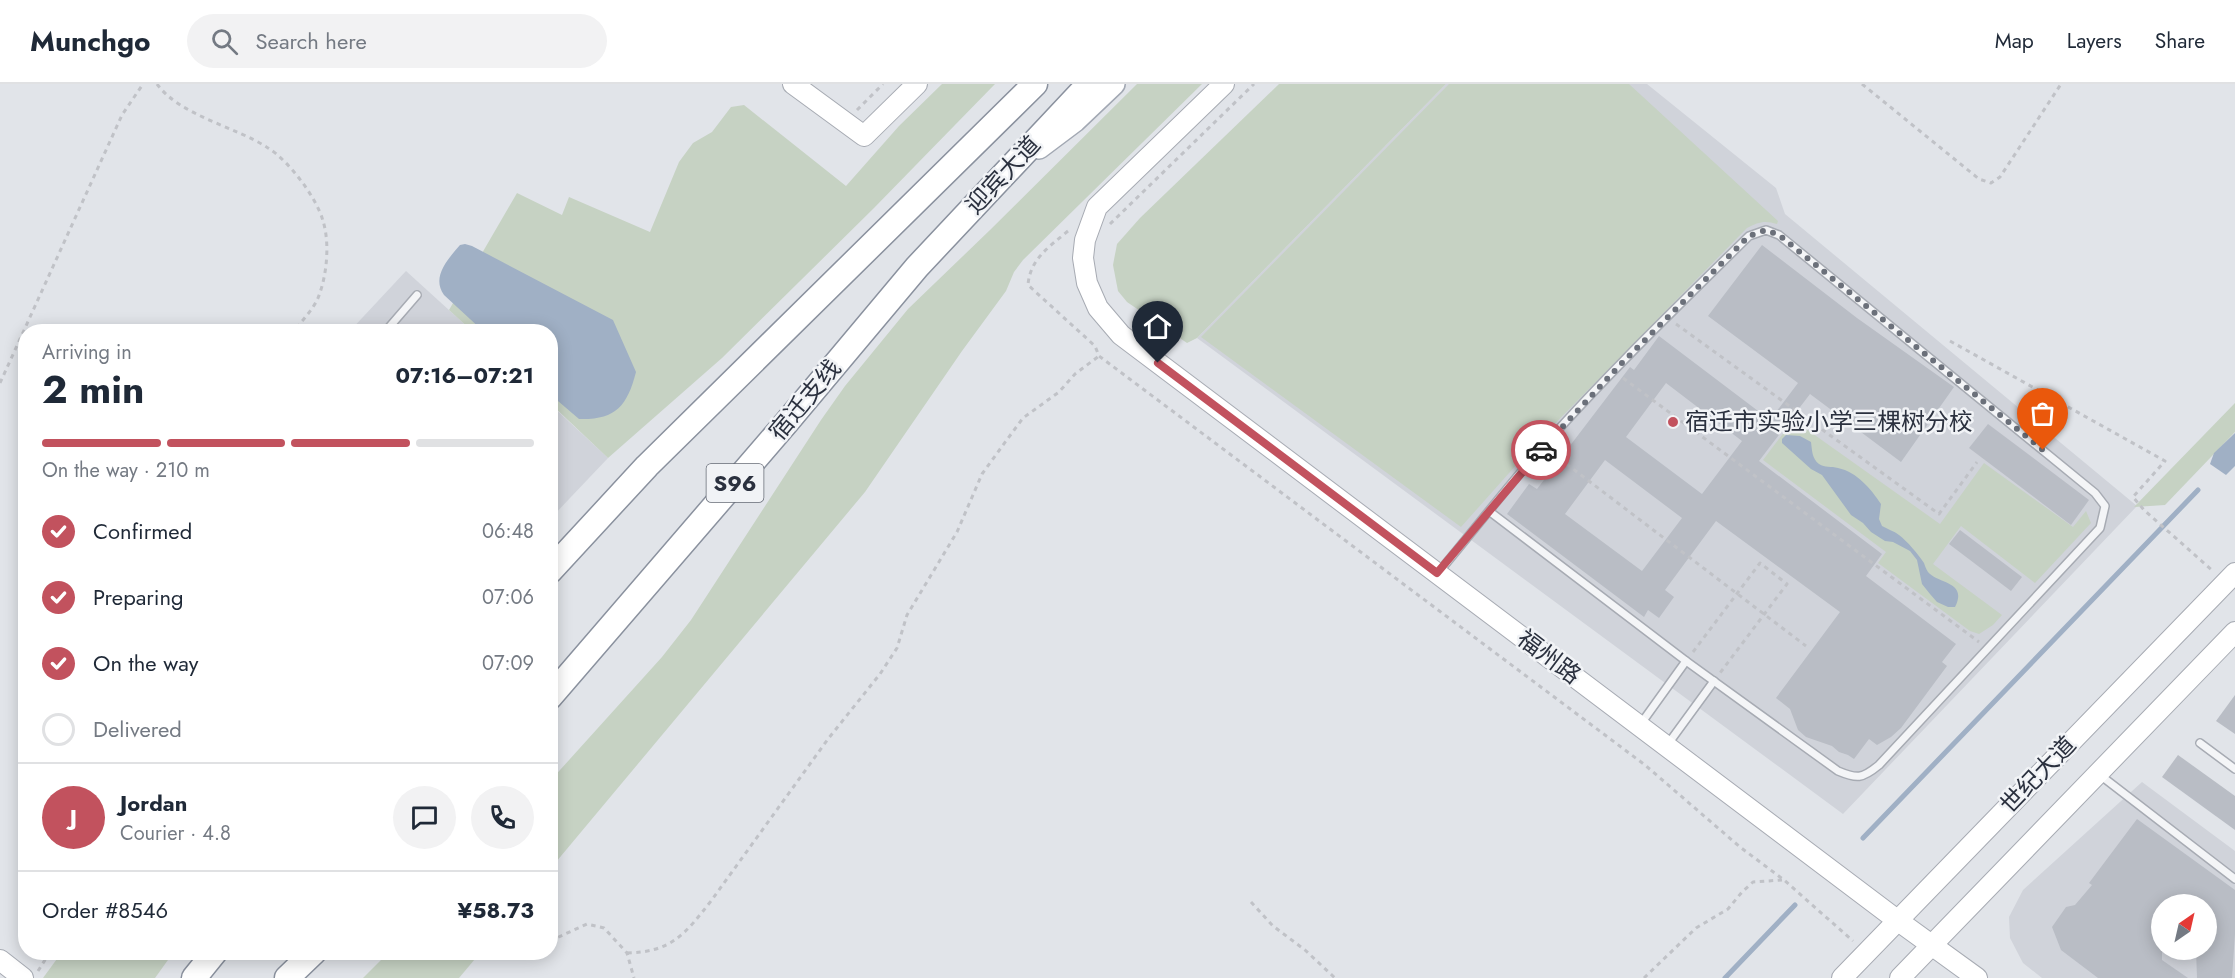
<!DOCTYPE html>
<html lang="en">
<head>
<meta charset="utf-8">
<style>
	body { margin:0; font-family:Jost,"Noto Sans SC",sans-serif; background:#f2f2f3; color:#1f2937; height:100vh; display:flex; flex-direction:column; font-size:22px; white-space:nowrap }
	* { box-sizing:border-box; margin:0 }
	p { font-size:20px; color:#747a83 }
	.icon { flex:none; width:33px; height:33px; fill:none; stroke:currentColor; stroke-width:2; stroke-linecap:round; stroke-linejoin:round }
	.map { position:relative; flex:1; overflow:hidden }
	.details { position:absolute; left:18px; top:240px; width:540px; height:636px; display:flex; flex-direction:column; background:#fff; border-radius:24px; box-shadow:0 3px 15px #0003 }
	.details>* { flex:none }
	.needle { width:39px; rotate:34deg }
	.buttons { position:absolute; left:2151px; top:810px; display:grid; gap:12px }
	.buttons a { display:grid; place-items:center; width:66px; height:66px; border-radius:50%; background:#fff; box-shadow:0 3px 15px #0003; font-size:30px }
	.pin { position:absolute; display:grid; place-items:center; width:51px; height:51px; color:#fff; margin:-62px -26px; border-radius:50% 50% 50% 0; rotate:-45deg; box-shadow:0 0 6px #0007 }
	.pin .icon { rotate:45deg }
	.courier { position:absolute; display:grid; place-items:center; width:60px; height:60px; margin:-30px; border:4px solid #c2525e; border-radius:50%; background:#fff; color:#222; box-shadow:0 2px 8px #0007 }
	.overview em { font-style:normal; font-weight:700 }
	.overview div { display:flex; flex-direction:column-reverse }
	.overview { display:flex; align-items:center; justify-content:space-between; height:102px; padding:0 24px }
	h1 { font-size:39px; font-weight:700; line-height:45px }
	.bar { display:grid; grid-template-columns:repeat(4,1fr); gap:9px 6px; align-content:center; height:72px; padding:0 24px }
	.bar i { height:8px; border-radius:4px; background:#e0e1e3 }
	.bar .current { background:#c2525e }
	.bar p { grid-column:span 4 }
	.line { display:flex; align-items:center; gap:15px; padding:0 24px; border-top:2px solid #e0e1e3 }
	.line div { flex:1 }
	.round { display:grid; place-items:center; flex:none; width:63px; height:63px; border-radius:32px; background:#f2f2f3 }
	ol { padding:0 24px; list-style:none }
	li { display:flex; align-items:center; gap:18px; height:66px }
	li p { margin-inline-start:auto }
	li .icon { padding:6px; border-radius:50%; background:#c2525e; color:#fff; stroke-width:4 }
	li:last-child { color:#747a83 }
	li i { width:33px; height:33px; border:3px solid #e0e1e3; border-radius:50% }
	header { display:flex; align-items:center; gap:36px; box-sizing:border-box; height:84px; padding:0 30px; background:#fff; border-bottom:2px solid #e0e1e3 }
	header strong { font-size:28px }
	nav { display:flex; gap:33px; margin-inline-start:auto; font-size:21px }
	.search { width:420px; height:54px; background:#f2f2f3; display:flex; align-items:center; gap:15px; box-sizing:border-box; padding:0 21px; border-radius:33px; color:#747a83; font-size:22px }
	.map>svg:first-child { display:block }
</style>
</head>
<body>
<header>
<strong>Munchgo</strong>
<div class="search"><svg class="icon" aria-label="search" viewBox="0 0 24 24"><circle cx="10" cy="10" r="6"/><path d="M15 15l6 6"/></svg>Search here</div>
<nav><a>Map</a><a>Layers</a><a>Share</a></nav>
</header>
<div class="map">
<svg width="2235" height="894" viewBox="0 0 2235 894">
	<rect width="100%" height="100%" fill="#e1e4e9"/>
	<g fill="#d0d3da" fill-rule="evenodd">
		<polygon points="1446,0 1647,0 1776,104 1785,130 2137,422 1843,730 1197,254"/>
		<polygon points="406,187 472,247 349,248"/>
		<polygon points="550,320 608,374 551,434 550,434"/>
		<path d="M 2142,698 L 2235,767 L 2235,894 L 2042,894 L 2023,879 L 2010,854 L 2009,833 L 2023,806 ZM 2162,820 L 2206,820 L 2206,866 L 2162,866 Z"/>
	</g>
	<g fill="#c6d2c3">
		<polygon points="942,0 995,0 874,124 722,274 608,374 551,320 550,248 472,247 449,226 517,109 562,131 569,113 650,148 679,78 693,59 712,48 731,23 744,21 846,102 899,42"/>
		<polygon points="1137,0 1202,0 1023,176 1014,188 1006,207 962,267 865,408 551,784 551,696 662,573 691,536 821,336 845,302 908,225 990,146"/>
		<polygon points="1279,0 1446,0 1197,254 1187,259 1127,218 1118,207 1113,181 1117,160 1140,134"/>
		<path d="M 1449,0 L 1629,0 L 1778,137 L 1777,140 C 1765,136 1758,138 1747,144 L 1534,361 L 1461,443 L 1201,253 Z"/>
		<polygon points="2235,319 2235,348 2165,421 2134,423"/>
		<polygon points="1791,339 1802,342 1940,440 1984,379 2073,443 2086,427 2091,439 2035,499 1961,442 1933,480 2002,531 1993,541 1979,550 1970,547 1878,479 1886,468 1763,376"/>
		<polygon points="62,868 173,868 173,869 155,894 43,894"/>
		<polygon points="389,868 480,868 480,869 459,894 363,894"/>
	</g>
	<g fill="#a0b0c5">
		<path d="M 465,160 L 472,162 L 613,236 L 636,288 C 627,323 615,336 579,335 L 551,311 L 550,248 L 483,247 L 444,211 C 431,193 448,175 460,161 Z"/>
		<polygon points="2235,349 2235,382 2226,391 2210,380 2214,369"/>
		<path d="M 1786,351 L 1800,352 L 1811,358 C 1812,366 1812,375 1819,380 C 1825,384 1831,382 1838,384 C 1857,388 1871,405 1881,420 L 1879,435 L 1882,442 C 1887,445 1894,447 1899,451 C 1907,457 1918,470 1924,479 C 1925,482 1926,485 1928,488 C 1938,500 1968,497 1955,523 L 1948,523 L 1937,518 L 1930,510 L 1922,500 L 1917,476 L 1910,467 L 1893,458 L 1885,457 L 1871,448 L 1863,439 L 1851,431 L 1822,391 L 1811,385 L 1782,359 L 1782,355 Z"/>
	</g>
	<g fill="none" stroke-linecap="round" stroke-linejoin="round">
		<g stroke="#a0b0c5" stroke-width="5">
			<polyline points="1863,754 2198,406"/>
			<polyline points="1725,894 1795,821"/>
		</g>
	</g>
	<g fill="#b9bdc5" fill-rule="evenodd">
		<path d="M 1762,161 L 1857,234 L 1954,303 L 1901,378 L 1810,310 L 1759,377 L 1882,470 L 1866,492 L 1956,560 L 1942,578 L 1947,582 L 1901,644 L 1891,653 L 1877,661 L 1869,655 L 1854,675 L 1848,671 L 1839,668 L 1832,662 L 1806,653 L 1798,646 L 1790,625 L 1776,614 L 1840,528 L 1716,437 L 1665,506 L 1674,513 L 1659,534 L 1648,526 L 1644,533 L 1507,430 L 1529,400 L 1537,405 L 1630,283 L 1634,286 L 1659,252 L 1770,336 L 1798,299 L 1708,232 ZM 1666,299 L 1742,357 L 1702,410 L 1626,353 ZM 1605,376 L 1682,434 L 1642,487 L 1565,430 Z"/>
		<polygon points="1988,340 2089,416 2071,441 1969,364"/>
		<polygon points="1960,446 2022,493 2011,507 1949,460"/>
		<polygon points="2235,611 2235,650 2216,637"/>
		<polygon points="2178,671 2235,712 2235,746 2162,693"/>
		<polygon points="2137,735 2235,806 2235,850 2232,894 2197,894 2196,866 2206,866 2206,820 2162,820 2162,876 2188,894 2098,894 2061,866 2052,843 2066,823 2075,821 2092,801 2089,799"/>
	</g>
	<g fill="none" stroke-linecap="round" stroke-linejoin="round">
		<defs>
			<g id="lane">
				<polyline points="385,248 417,211"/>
				<path d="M 1438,489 C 1470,451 1501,411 1533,374 C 1601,296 1676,224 1749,152 L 1766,146 L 1779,151 L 2095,409 L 2105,422 L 2100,444 L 1879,681 C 1862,695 1857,695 1838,687 L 1686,577 L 1489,427"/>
				<polyline points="1640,641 1686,577"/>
				<polyline points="2200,659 2235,685"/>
				<polyline points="1668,660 1714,597"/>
				<polyline points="2100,691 2235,795"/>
			</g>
			<g id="secondary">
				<polyline points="793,0 864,52 917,0"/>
				<polyline points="1224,0 1097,123 1085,156 1083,174 1087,199 1098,224 1121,251 1897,836 1977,894"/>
				<polyline points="0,876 23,894"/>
				<polyline points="1842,894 2235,489"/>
				<polyline points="1900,894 2235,548"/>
			</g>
			<polyline id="primary" points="1039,64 1075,37 1114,0"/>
			<g id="highway">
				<polyline points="550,487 647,382 1035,0"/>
				<polyline points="550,613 787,338 917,183 1089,0"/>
				<polyline points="194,894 215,868"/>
				<polyline points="287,894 314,868"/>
			</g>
		</defs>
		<use href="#lane" stroke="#a7abb3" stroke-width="10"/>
		<use href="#secondary" stroke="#a7abb3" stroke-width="22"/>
		<use href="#primary" stroke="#a2a8b3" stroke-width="24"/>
		<use href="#highway" stroke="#8a919e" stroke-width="27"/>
		<g stroke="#c0c2c7" stroke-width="3" stroke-dasharray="4.5 4.5" stroke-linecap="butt">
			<path d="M 157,0 C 180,32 237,43 268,64 C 288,76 317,114 323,137 C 330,159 327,192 318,214 C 313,226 301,237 294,248"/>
			<polyline points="1862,0 1979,95 1991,99 2000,93 2061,0"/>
			<polyline points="857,26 883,0"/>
			<polyline points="1110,140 1254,0"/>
			<path d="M 1068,147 C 1049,163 1030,175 1028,201 L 1095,262 L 1099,272 L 1645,681 L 1740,763 L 1784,796 L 1853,857"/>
			<polyline points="1676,240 1939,430 1977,378"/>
			<polyline points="1950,257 2165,377 2133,413 2144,426 2213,487"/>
			<polyline points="1623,294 1979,558"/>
			<polyline points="0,299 122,31 143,0"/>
			<polyline points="1552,369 1806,562"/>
			<polyline points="1693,568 1760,479 1787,500 1720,589"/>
			<polyline points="1251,818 1273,842 1305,866 1335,894"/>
			<polyline points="550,857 587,840 604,844 627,869 634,894"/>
			<path d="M 627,869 C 672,868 685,850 711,817 L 828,655 L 880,590 L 897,564 L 907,531 L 957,448 L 982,390 L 1006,357 L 1023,334 L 1059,308 L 1075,290 L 1099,272"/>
			<polyline points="38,887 50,868"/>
			<polyline points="1644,894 1696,844 1728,825 1742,808 1753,798 1782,796"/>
		</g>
		<use href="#lane" stroke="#f4f5f7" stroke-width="7"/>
		<use href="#secondary" stroke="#fff" stroke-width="20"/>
		<use href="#primary" stroke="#fff" stroke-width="21"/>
		<use href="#highway" stroke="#fff" stroke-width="24"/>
	</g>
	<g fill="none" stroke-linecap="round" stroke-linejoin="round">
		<polyline stroke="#6b707a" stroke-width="6" stroke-dasharray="0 10.8" points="1541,366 1621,280 1749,152 1766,146 1779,151 2043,366"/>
		<polyline stroke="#c2525e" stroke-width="8" points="1158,279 1437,489 1541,366"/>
	</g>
	<circle fill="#c2525e" stroke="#f1f3f6" stroke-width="2" cx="1673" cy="338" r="6"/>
	<g text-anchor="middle" stroke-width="5" stroke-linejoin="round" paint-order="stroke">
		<rect fill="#f1f3f6" stroke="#666b76" stroke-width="1.5" x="706.5" y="380" width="57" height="38" rx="4.5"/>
		<g font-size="22" font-weight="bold" fill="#2b313f">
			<text x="735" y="407">S96</text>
		</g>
		<g font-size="24" fill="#2b313f" stroke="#f1f3f6">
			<text transform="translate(1003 91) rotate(-47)" y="8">迎宾大道</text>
			<text transform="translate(805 316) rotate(-50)" y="8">宿迁支线</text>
			<text transform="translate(1549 573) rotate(37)" y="8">福州路</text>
			<text transform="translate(2038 691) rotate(-46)" y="8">世纪大道</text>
		</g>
		<g font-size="24" fill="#2b313f" stroke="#f1f3f6" text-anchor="start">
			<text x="1685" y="346">宿迁市实验小学三棵树分校</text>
		</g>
	</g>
</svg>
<div class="buttons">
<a><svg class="needle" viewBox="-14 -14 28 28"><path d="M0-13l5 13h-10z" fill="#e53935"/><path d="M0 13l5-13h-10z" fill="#747a83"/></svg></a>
</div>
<div class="pin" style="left:2043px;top:366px;background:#ea580c"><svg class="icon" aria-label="bag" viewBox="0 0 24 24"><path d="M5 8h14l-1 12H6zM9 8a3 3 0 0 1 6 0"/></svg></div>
<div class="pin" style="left:1158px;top:279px;background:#1f2937"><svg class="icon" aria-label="home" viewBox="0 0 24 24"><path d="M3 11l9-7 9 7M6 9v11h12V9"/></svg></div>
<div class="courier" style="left:1541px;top:366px"><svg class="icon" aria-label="car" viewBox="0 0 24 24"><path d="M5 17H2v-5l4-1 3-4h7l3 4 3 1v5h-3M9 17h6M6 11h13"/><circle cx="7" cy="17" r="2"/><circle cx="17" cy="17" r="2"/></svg></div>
<section class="details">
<div class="overview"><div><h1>2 min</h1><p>Arriving in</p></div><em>07:16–07:21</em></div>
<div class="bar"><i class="current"></i><i class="current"></i><i class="current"></i><i></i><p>On the way · 210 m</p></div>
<ol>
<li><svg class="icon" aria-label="check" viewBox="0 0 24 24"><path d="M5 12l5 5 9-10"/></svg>Confirmed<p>06:48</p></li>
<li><svg class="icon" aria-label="check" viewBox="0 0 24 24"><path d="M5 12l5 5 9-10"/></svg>Preparing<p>07:06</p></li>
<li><svg class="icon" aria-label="check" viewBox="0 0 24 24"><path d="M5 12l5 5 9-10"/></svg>On the way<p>07:09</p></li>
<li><i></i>Delivered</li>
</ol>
<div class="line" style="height:108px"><b class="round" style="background:#c2525e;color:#fff">J</b><div><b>Jordan</b><p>Courier · 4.8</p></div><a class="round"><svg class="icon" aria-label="chat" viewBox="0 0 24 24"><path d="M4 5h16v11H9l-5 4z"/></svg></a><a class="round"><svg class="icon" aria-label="phone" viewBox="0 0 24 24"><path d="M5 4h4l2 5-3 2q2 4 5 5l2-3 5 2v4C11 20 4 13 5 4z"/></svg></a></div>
<div class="line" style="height:78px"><div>Order #8546</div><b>¥58.73</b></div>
</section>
</div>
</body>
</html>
